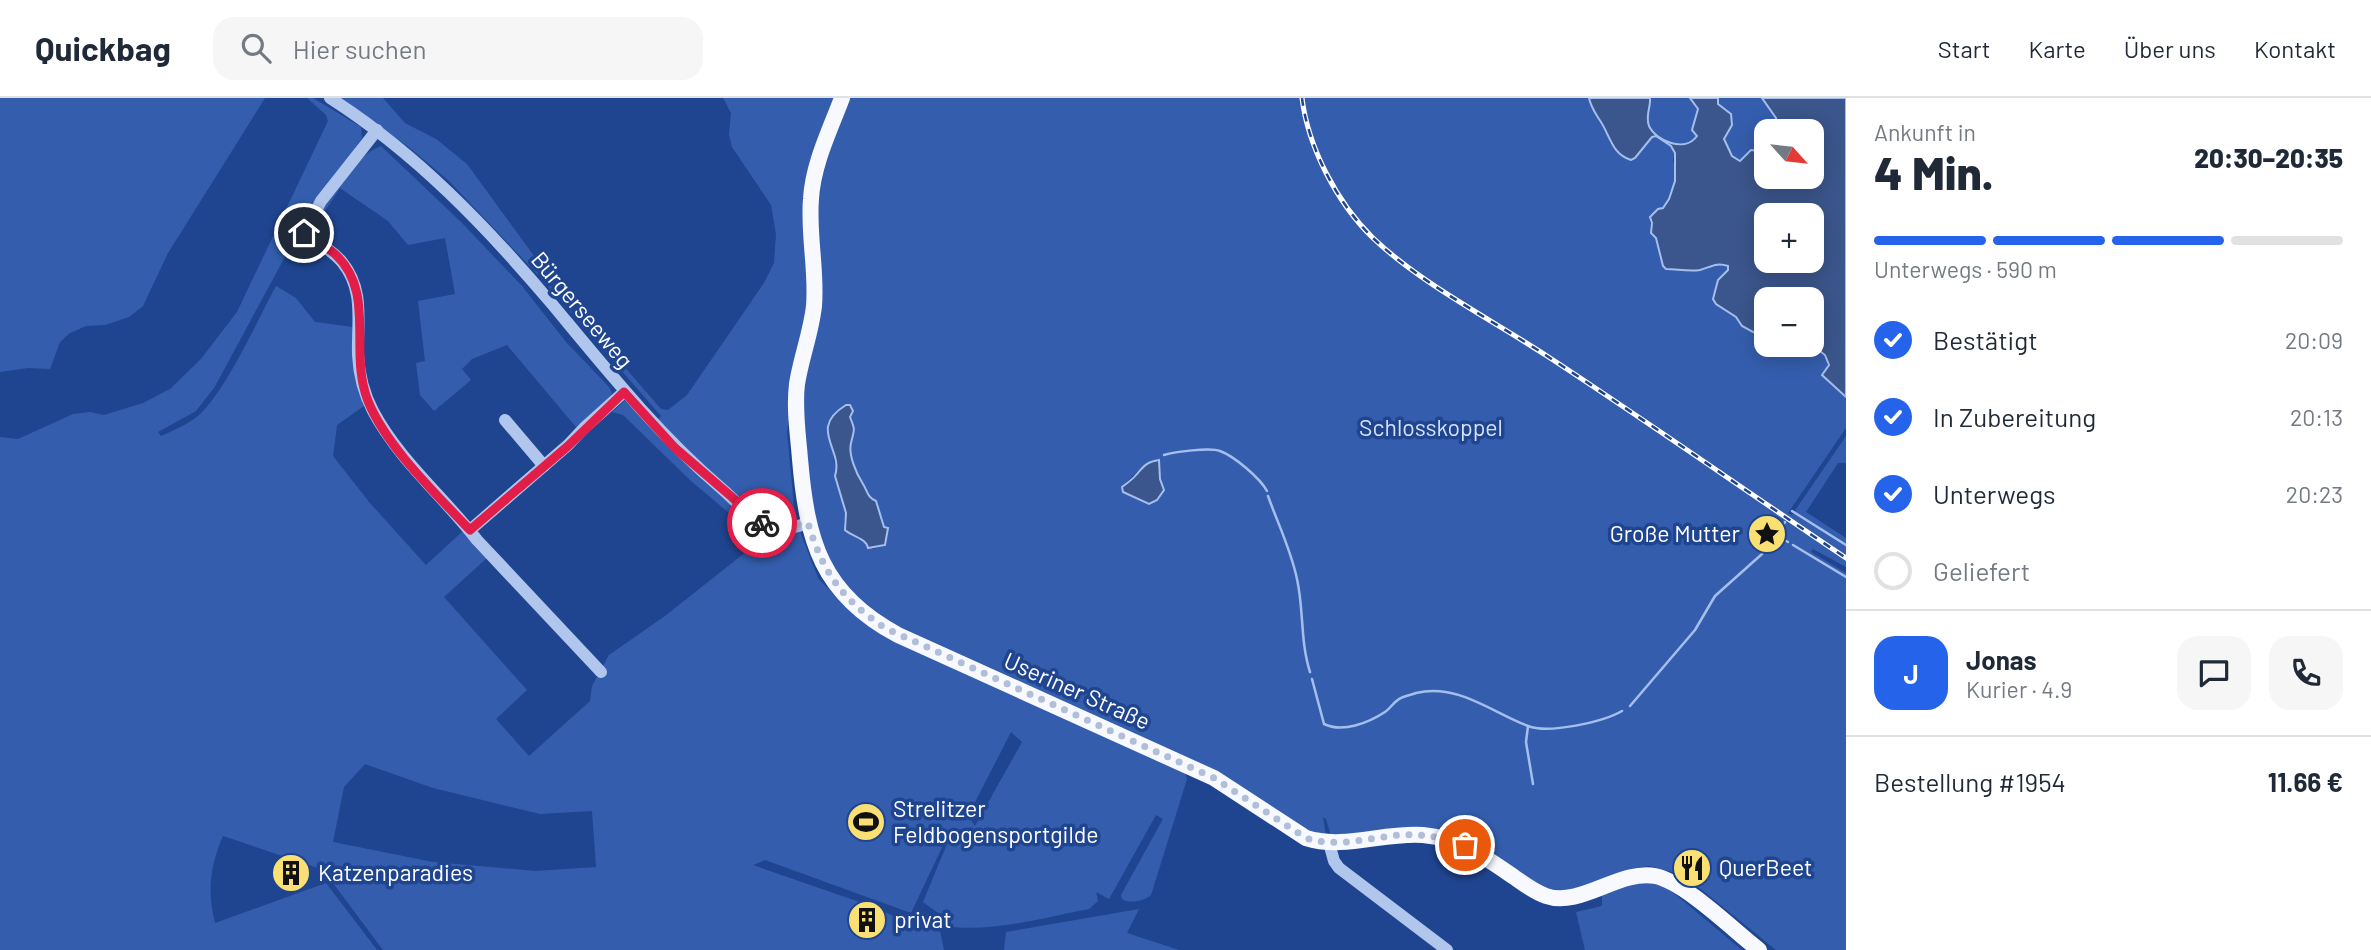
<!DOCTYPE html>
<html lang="de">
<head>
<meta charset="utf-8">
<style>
	body { margin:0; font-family:Barlow,sans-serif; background:#f6f6f7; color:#1f2937; height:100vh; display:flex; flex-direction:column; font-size:26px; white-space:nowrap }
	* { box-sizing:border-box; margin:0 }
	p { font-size:23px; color:#747a83 }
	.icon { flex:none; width:38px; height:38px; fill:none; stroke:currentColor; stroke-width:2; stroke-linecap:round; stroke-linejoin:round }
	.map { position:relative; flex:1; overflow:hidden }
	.drawer { display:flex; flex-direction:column; background:#fff; width:525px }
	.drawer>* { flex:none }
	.needle { width:46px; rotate:117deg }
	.fabs { position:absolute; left:1754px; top:21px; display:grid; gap:14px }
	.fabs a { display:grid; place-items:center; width:70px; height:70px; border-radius:14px; background:#fff; box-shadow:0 4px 18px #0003; font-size:35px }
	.pin { position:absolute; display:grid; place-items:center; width:60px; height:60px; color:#fff; margin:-30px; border:4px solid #fff; border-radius:50%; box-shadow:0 2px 7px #0007 }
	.courier { position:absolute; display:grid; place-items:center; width:70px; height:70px; margin:-35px; border:5px solid #e11d48; border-radius:50%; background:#fff; color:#222; box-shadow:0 2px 9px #0007 }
	.head em { font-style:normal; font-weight:800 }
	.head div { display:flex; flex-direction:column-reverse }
	.head { display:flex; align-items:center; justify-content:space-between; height:119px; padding:0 28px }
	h1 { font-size:46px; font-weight:800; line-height:52px }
	.bar { display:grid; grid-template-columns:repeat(4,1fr); gap:10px 7px; align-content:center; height:84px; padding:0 28px }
	.bar i { height:9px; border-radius:5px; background:#e0e1e3 }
	.bar .selected { background:#2563eb }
	.bar p { grid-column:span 4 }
	.line { display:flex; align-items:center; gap:18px; padding:0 28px; border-top:2px solid #e0e1e3 }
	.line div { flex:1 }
	.round { display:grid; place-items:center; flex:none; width:74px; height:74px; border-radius:21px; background:#f6f6f7 }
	ol { padding:0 28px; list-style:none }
	li { display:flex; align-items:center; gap:21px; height:77px }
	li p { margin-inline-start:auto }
	li .icon { padding:7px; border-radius:50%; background:#2563eb; color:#fff; stroke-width:4 }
	li:last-child { color:#747a83 }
	li i { width:38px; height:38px; border:4px solid #e0e1e3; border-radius:50% }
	header { display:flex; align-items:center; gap:42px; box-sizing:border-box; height:98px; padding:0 35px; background:#fff; border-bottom:2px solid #e0e1e3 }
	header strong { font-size:33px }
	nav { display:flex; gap:38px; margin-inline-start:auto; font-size:24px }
	.search { width:490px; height:63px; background:#f6f6f7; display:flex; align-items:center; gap:18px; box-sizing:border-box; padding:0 24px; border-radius:21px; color:#747a83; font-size:26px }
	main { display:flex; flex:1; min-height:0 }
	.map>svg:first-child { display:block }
</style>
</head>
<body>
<header>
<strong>Quickbag</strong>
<div class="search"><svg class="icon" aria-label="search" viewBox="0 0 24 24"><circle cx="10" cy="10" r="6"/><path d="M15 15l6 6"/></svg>Hier suchen</div>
<nav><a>Start</a><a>Karte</a><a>Über uns</a><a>Kontakt</a></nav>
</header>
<main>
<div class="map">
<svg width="1846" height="852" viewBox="0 0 1846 852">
	<rect width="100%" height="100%" fill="#204590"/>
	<g fill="#345ead" fill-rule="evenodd">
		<polygon points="0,0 265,0 168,155 143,208 129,219 105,227 86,228 70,235 60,244 50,271 28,270 0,274"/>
		<path d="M 307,0 L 313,0 L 361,29 L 362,40 L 299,133 L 214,290 L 196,313 L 158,334 L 161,338 C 172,333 184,328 194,321 C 222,302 258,221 276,188 L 296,200 L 315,224 L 353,229 C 353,257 354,281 364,308 L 337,327 L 333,358 L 369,404 L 426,467 L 463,433 L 488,459 L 444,499 L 527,592 L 496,621 L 529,658 L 590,603 L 592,588 L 609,557 L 665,518 L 761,442 L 691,383 L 623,317 L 612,314 L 631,297 L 656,324 L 661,318 L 540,179 L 449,83 L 410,50 L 340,0 L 383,0 L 405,25 L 436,41 L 467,66 L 564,199 L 661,311 L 668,312 L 687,297 L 764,185 L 774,165 L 776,136 L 771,107 L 732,49 L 729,37 L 731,15 L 723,0 L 835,0 L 820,38 L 807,209 L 787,334 L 794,408 L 801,436 L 818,480 L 847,511 L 869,528 L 1185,674 L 1187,681 L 1151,797 C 1144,803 1130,806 1122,801 L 1121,797 L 1163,721 L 1156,717 L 1109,801 L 1096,794 L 1098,803 L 1089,811 C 1042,820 991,835 943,828 L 938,815 L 923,804 L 947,746 L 945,743 L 911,815 L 765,762 L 753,767 L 868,807 L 903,822 L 940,833 L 944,852 L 383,852 L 333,785 L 327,773 L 223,738 C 210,768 207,793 215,825 L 326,785 L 377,852 L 0,852 L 0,339 L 18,341 L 73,316 L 90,314 L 104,317 L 143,305 L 170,291 L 201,261 L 237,214 L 328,23 L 326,17 ZM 1011,634 L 1022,644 L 975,728 L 972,724 L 972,710 ZM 365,666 L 433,690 L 540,716 L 592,713 L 596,769 L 535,773 L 433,764 L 333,744 L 344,689 Z"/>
		<path d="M 850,0 L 1589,0 C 1592,17 1607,28 1610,45 L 1641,53 L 1652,39 L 1656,38 L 1671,48 L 1675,55 L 1673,62 L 1676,73 L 1675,83 L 1667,107 L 1650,119 L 1651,135 L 1656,140 L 1663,169 L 1666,171 L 1701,172 L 1712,166 L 1728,168 L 1728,172 L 1718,182 L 1713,201 L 1716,206 L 1736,219 L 1742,228 L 1766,238 L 1766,247 L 1778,247 L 1779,249 L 1786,251 L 1790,247 C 1816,247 1833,248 1825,280 L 1846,299 L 1846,330 L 1788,415 L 1792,417 L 1846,338 L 1846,365 L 1838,365 L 1806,414 L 1846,440 L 1846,469 L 1813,451 L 1811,454 L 1846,475 L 1846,852 L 1776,852 L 1702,792 L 1677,775 L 1649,768 L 1635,770 L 1592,787 L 1568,793 L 1550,792 L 1537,787 L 1467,743 L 1331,738 L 1326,721 L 1323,719 L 1326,738 C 1287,731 1252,692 1217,673 L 889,524 L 846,490 L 826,457 L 811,404 L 803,307 L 818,124 C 817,79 834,41 850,0 ZM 846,307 L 853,315 L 850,321 C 858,334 848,341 851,354 C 853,369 862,396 876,403 L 884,429 L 887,429 L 885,447 L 873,451 L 862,441 L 846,434 L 844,423 L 847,417 L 835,378 L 837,369 L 834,364 L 833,347 L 828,334 L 833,318 ZM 1159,362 L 1160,381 L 1131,397 L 1123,394 L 1122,389 C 1133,378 1144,364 1159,362 Z"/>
		<path d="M 1650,0 L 1690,0 L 1698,14 L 1693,27 L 1697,38 C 1685,55 1656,42 1649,28 C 1645,18 1651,9 1650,0 Z"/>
		<polygon points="1718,0 1762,0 1776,21 1776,33 1766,33 1766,54 1751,52 1744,61 1735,61 1724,41 1732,27 1728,12 1718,6"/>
		<path d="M 381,48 L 461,124 L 522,188 L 566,244 L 609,289 L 612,295 L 610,300 L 576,329 L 507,247 L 472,261 L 462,271 L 471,282 L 434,313 L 420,297 L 416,265 L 425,263 L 418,203 L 455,196 L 445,140 L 408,147 L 388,123 L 340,90 L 313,131 C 328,102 349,61 381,48 Z"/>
		<polygon points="1644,783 1664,787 1742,852 1585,852 1576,814 1602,808 1602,795"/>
		<polygon points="1139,811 1127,835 1179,852 1004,852 1006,834"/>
	</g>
	<g fill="#3b568c" stroke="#a4bfee" stroke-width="2" fill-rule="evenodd">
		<path d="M 1589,0 L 1650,0 C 1651,9 1645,18 1649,28 C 1656,43 1685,55 1697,38 L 1692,32 L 1698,11 L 1690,0 L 1718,0 L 1718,6 L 1731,16 L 1732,27 L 1724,41 L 1732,58 L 1740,63 L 1751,52 L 1766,54 L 1766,79 L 1811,79 L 1811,33 L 1776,33 L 1776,20 L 1762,0 L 1846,0 L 1846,299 L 1822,277 L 1829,267 L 1825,257 L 1811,246 L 1811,201 L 1766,201 L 1766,238 L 1753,234 L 1742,228 L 1736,219 L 1716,206 L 1713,201 L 1718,182 L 1728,172 L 1728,168 C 1716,164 1711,169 1700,172 C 1689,174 1677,171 1666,171 L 1663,168 L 1656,140 L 1651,135 L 1652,125 L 1650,119 L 1658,111 L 1663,110 L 1669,101 L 1675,83 L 1675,55 L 1671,48 L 1656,38 L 1652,39 L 1635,60 L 1631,62 C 1611,56 1610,36 1599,21 C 1594,13 1591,9 1589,0 ZM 1811,117 L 1811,163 L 1766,163 L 1766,117 Z"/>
		<path d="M 846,307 L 850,307 L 853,313 L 850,319 C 856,334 854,331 851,345 C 848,357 857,377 863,386 C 868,394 867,399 876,403 L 884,429 L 888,430 L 885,447 L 868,450 C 866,440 853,439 845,432 L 846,415 L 835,378 C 844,351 807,331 846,307 Z"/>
		<path d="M 1159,362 L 1160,381 L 1164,392 L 1157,402 L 1149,406 L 1123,394 L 1122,389 C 1127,385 1132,382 1136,377 C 1144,368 1146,364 1159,362 Z"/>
	</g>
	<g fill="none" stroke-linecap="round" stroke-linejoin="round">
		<g stroke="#a4bfee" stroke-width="2.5">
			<path d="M 1164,357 C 1174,354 1210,349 1220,353 C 1234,358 1260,380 1267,393"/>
			<path d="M 1268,398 C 1278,426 1291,452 1297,481 C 1304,512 1300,543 1310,574"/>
			<polyline points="1792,413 1846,447"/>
			<polyline points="1759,427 1788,444"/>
			<polyline points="1781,431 1785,424"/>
			<polyline points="1793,447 1846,479"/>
			<path d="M 1312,581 L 1324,626 C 1343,635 1368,625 1385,614 C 1391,610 1394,603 1401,600 C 1405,598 1411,597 1416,595 C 1458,585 1491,614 1528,628 C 1549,636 1603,624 1622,613"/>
			<polyline points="1630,608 1695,532 1715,498 1762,456 1778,435"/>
			<polyline points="1528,628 1526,644 1533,686"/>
		</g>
		<g stroke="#b1c6ed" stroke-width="12">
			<path d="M 330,0 C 416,55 487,129 552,206 C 606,271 657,335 721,390 C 735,402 750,420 766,428 C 780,434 795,429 808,425"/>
			<path d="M 377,32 L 321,103 L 304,136 C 317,144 332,152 342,164 C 365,192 357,224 358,257 C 359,276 364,296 373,313 C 399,362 444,399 477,442 L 601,574"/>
			<polyline points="505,322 544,368"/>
			<polyline points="470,432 568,347 584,330 624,294"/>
			<polyline points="1329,745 1334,763 1339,770 1447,852"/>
		</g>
		<path stroke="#f7f9ff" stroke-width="16" d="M 842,0 C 830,32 813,66 811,101 C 808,137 817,172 814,208 C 811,235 801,260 797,286 C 794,311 798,336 800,361 C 807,443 821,496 898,537 L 1214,680 L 1306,740 C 1344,752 1384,734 1423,737 C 1459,740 1485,759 1514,779 C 1524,786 1534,794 1546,798 C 1580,810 1620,771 1655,778 C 1685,784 1733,832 1759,852"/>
		<defs>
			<path id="rail" d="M 1302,0 C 1308,49 1337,105 1373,140 C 1420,185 1492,222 1547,258 C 1648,324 1746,393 1846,460"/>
		</defs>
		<use href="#rail" stroke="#fff" stroke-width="5"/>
		<use href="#rail" stroke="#204590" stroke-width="2.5" stroke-dasharray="8" stroke-linecap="butt"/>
	</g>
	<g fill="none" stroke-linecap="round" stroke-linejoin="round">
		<path stroke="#b1bed8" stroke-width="7" stroke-dasharray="0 12.6" d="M 762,425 L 775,430 L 808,425 C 823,475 842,501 885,530 L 1214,680 L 1306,740 C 1337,750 1368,740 1399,737 C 1422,736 1444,739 1465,747"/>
		<path stroke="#e11d48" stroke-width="9" d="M 304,135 C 314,142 326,148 335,156 C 377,195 348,253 368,303 C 386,348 436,396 470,432 L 568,348 L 624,294 L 675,350 L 762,425"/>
	</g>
	<defs>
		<symbol id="sight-disc" viewBox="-11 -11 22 22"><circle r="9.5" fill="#fae072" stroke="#204590"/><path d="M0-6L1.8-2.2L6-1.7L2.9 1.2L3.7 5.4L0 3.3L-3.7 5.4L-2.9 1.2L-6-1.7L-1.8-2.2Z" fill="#111"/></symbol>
		<symbol id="stadium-disc" viewBox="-11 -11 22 22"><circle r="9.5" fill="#fae072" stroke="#204590"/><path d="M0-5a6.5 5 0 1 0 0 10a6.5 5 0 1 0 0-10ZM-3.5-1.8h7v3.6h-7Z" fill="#111"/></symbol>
		<symbol id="restaurant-disc" viewBox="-11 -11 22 22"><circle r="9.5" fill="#fae072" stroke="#204590"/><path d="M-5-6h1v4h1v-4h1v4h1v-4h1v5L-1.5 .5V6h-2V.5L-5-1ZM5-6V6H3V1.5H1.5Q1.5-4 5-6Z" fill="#111"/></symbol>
		<symbol id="building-disc" viewBox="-11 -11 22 22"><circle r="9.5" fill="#fae072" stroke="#204590"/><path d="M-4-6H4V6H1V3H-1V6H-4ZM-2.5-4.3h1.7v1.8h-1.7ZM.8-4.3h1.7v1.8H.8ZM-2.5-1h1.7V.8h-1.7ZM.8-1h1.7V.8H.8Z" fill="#111"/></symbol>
	</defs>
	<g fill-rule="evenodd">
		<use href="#sight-disc" x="1745" y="414" width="44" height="44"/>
		<use href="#stadium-disc" x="844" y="702" width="44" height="44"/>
		<use href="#restaurant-disc" x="1670" y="748" width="44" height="44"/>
		<use href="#building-disc" x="269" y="753" width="44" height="44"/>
		<use href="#building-disc" x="845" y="800" width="44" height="44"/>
	</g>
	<g text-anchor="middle" stroke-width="7" stroke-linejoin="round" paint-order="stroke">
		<g font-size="23" fill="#fff" stroke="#204590">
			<text transform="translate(582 212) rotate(50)" y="8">Bürgerseeweg</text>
			<text transform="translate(1077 593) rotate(24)" y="8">Useriner Straße</text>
		</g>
		<g font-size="23" fill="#d6e2f9" stroke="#204590">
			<text x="1431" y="338">Schlosskoppel</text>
		</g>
		<g font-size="23" fill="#fff" stroke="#204590" text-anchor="start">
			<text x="1740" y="444" text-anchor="end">Große Mutter</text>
			<text x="893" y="719">Strelitzer<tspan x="893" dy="26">Feldbogensportgilde</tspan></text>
			<text x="1719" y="778">QuerBeet</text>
			<text x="318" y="783">Katzenparadies</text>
			<text x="894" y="830">privat</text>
		</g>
	</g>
</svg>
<div class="fabs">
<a><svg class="needle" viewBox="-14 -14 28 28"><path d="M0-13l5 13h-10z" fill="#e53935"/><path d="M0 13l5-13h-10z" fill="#747a83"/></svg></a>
<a>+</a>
<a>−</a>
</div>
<div class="pin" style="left:1465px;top:747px;background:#ea580c"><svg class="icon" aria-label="bag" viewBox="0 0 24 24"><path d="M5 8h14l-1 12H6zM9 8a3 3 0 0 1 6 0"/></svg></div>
<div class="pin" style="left:304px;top:135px;background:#1f2937"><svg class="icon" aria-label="home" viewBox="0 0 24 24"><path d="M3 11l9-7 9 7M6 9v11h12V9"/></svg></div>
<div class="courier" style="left:762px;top:425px"><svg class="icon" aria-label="bike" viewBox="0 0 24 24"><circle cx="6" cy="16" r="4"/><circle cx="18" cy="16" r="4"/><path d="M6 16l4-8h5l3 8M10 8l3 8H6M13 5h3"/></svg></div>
</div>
<section class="drawer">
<div class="head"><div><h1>4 Min.</h1><p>Ankunft in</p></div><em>20:30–20:35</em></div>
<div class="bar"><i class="selected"></i><i class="selected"></i><i class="selected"></i><i></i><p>Unterwegs · 590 m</p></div>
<ol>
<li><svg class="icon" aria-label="check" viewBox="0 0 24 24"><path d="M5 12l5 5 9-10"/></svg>Bestätigt<p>20:09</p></li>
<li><svg class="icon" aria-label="check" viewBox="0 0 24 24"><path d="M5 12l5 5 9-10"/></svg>In Zubereitung<p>20:13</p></li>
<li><svg class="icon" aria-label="check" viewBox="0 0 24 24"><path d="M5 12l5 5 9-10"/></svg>Unterwegs<p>20:23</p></li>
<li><i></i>Geliefert</li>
</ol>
<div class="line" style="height:126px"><b class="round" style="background:#2563eb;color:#fff">J</b><div><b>Jonas</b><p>Kurier · 4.9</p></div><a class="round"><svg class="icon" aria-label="chat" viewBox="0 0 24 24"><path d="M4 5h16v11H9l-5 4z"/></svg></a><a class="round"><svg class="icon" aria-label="phone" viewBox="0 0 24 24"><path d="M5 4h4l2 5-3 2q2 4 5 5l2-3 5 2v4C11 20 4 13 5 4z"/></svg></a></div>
<div class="line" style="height:91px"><div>Bestellung #1954</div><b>11.66 €</b></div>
</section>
</main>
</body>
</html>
